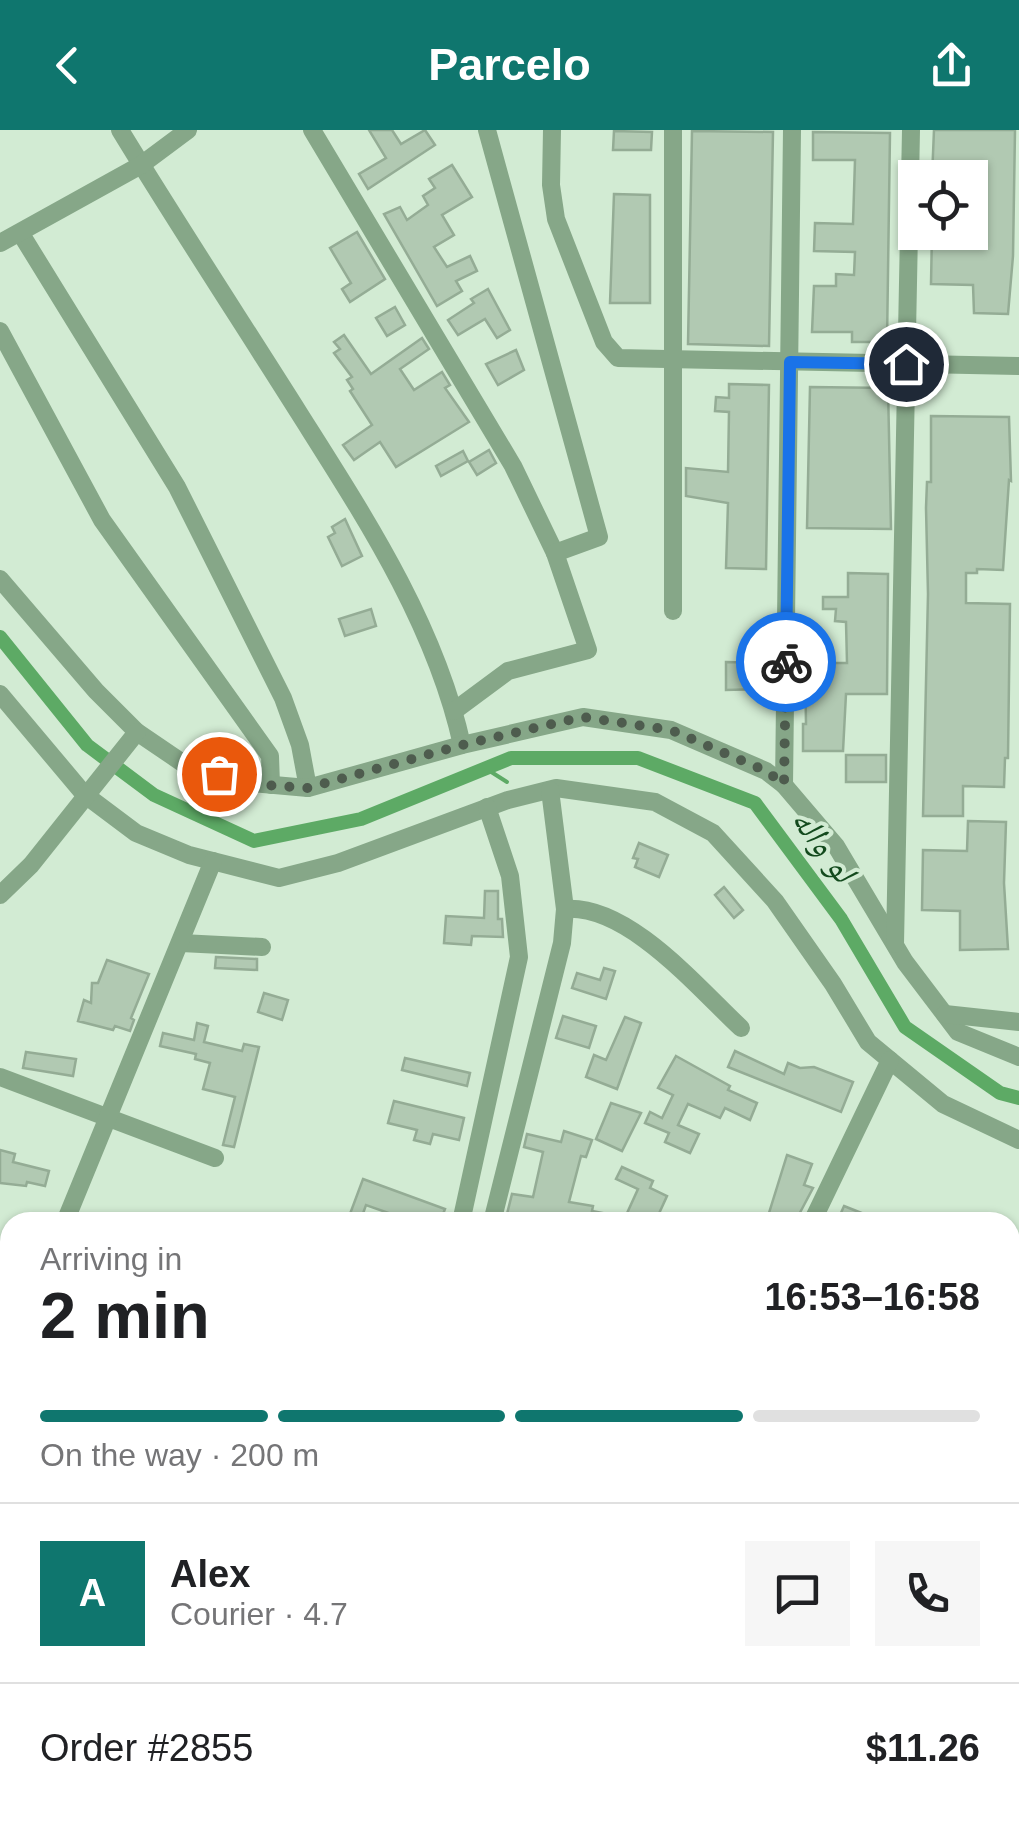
<!DOCTYPE html>
<html lang="en">
<head>
<meta charset="utf-8">
<style>
	body { margin:0; font-family:Helvetica,"Noto Naskh Arabic",sans-serif; background:#f6f6f6; color:#202124; height:100vh; display:flex; flex-direction:column; font-size:38px; white-space:nowrap }
	* { box-sizing:border-box; margin:0 }
	p { font-size:32px; color:#757577 }
	.icon { flex:none; width:55px; height:55px; fill:none; stroke:currentColor; stroke-width:2; stroke-linecap:round; stroke-linejoin:round }
	.map { position:relative; flex:1; overflow:hidden }
	.panel { position:absolute; left:0px; top:1082px; width:1020px; height:622px; display:flex; flex-direction:column; background:#fff; border-radius:30px 30px 0 0; box-shadow:0 2px 8px #0004 }
	.panel>* { flex:none }
	.tools { position:absolute; left:898px; top:30px; display:grid; gap:20px }
	.tools a { display:grid; place-items:center; width:90px; height:90px; border-radius:0px; background:#fff; box-shadow:0 2px 8px #0004; font-size:50px }
	.pin { position:absolute; display:grid; place-items:center; width:85px; height:85px; color:#fff; margin:-42px; border:5px solid #fff; border-radius:50%; box-shadow:0 2px 10px #0007 }
	.courier { position:absolute; display:grid; place-items:center; width:100px; height:100px; margin:-50px; border:8px solid #1a73e8; border-radius:50%; background:#fff; color:#222; box-shadow:0 2px 12px #0007 }
	.head em { font-style:normal; font-weight:700 }
	.head div { display:flex; flex-direction:column-reverse }
	.head { display:flex; align-items:center; justify-content:space-between; height:170px; padding:0 40px }
	h1 { font-size:65px; font-weight:700; line-height:75px }
	.bar { display:grid; grid-template-columns:repeat(4,1fr); gap:15px 10px; align-content:center; height:120px; padding:0 40px }
	.bar i { height:12px; border-radius:8px; background:#e0e0e0 }
	.bar .active { background:#0f766e }
	.bar p { grid-column:span 4 }
	.line { display:flex; align-items:center; gap:25px; padding:0 40px; border-top:2px solid #e0e0e0 }
	.line div { flex:1 }
	.round { display:grid; place-items:center; flex:none; width:105px; height:105px; border-radius:0px; background:#f6f6f6 }
	header { display:flex; justify-content:space-between; align-items:center; height:130px; padding:0 40px; background:#0f766e; color:#fff; font-size:45px; font-weight:700 }
	.map>svg:first-child { display:block }
</style>
</head>
<body>
<header><svg class="icon" aria-label="back" viewBox="0 0 24 24"><path d="M15 5l-7 7 7 7"/></svg>Parcelo<svg class="icon" aria-label="share" viewBox="0 0 24 24"><path d="M12 15V3M7 8l5-5 5 5M5 13v7h14v-7"/></svg></header>
<div class="map">
<svg width="1019" height="1703" viewBox="0 0 1019 1703">
	<rect width="100%" height="100%" fill="#d2ebd3"/>
	<g fill="none" stroke-linecap="round" stroke-linejoin="round">
		<g stroke="#5daa65" stroke-width="4">
			<polyline points="485,638 507,652"/>
			<polyline points="293,1703 294,1695"/>
		</g>
		<polyline stroke="#5daa65" stroke-width="14" points="0,507 87,615 154,665 254,711 361,689 511,628 638,628 755,673 841,789 905,897 1000,963 1019,968"/>
	</g>
	<g fill="#b1c9b2" stroke="#94ac95" stroke-width="2.5">
		<polygon points="369,0 392,0 401,14 425,0 435,15 368,59 359,44 386,28"/>
		<polygon points="934,0 1015,0 1013,126 1008,184 974,183 973,155 931,154 932,102 970,102 970,48 932,48"/>
		<polygon points="614,1 652,2 651,20 613,20"/>
		<polygon points="692,1 773,2 769,216 688,214"/>
		<polygon points="813,2 890,3 887,212 852,212 852,202 812,202 814,156 836,156 836,144 854,145 855,122 814,121 815,93 853,94 855,30 813,30"/>
		<polygon points="452,35 472,67 442,85 454,105 434,117 447,137 470,126 477,141 456,151 462,161 437,176 384,84 400,77 407,90 428,75 423,66 435,58 429,49"/>
		<polygon points="614,64 650,65 650,173 610,173"/>
		<polygon points="357,102 385,149 350,172 342,159 351,153 330,118"/>
		<polygon points="488,159 510,200 497,208 485,189 458,205 448,190 474,173 471,169"/>
		<polygon points="395,177 405,195 387,206 376,188"/>
		<polygon points="344,205 371,244 422,208 429,219 400,239 414,260 442,242 450,255 445,258 469,292 396,337 380,312 354,330 343,315 372,295 350,261 353,259 347,250 352,247 334,223 340,219 334,212"/>
		<polygon points="516,220 524,240 498,255 486,234"/>
		<polygon points="729,254 769,255 766,439 726,438 728,373 686,366 686,338 728,342 729,282 715,281 716,267 729,268"/>
		<polygon points="810,257 888,258 891,399 807,398"/>
		<polygon points="931,286 1009,287 1011,351 1009,350 1003,440 977,439 977,443 966,443 966,473 1010,474 1008,628 1005,628 1004,657 963,656 963,686 923,686 928,464 926,378 927,352 931,352"/>
		<polygon points="489,320 496,333 477,345 469,332"/>
		<polygon points="463,321 468,331 441,346 436,336"/>
		<polygon points="345,389 362,426 342,436 328,407 335,403 332,397"/>
		<polygon points="848,443 888,444 887,564 846,564 843,621 803,621 803,594 806,594 805,533 847,533 846,492 835,491 836,479 823,479 823,467 848,467"/>
		<polygon points="371,479 376,496 345,506 339,489"/>
		<polygon points="726,532 766,533 766,559 726,560"/>
		<rect x="846" y="625" width="40" height="27"/>
		<polygon points="968,691 1006,692 1004,753 1008,819 960,820 960,781 922,780 923,720 967,721"/>
		<polygon points="639,713 668,725 659,747 635,737 638,729 633,728"/>
		<polygon points="724,757 743,780 734,788 715,765"/>
		<polygon points="485,761 498,761 498,789 502,789 503,807 472,806 471,815 444,813 446,786 484,788"/>
		<polygon points="216,827 257,829 257,840 215,838"/>
		<polygon points="107,830 149,844 131,888 134,890 130,901 115,896 113,900 78,891 84,870 91,873 92,853 98,853"/>
		<polygon points="604,838 615,841 606,869 572,858 577,843 600,850"/>
		<polygon points="264,863 288,870 282,890 258,882"/>
		<polygon points="563,886 596,896 589,918 556,908"/>
		<polygon points="625,887 641,893 617,959 586,947 594,925 606,930"/>
		<polygon points="197,893 208,896 204,912 242,921 244,914 259,917 234,1017 223,1015 235,967 203,959 210,933 195,929 196,924 160,916 163,903 194,910"/>
		<polygon points="735,921 784,944 788,933 800,938 814,937 853,952 841,982 728,937"/>
		<polygon points="26,922 76,929 73,946 23,938"/>
		<polygon points="676,926 730,956 728,960 757,973 750,990 725,978 720,988 688,974 678,995 699,1004 690,1023 665,1012 669,1003 645,993 650,982 662,988 673,965 658,958"/>
		<polygon points="405,928 470,943 467,956 402,940"/>
		<polygon points="394,971 464,988 459,1010 433,1004 430,1014 414,1010 417,1000 388,993"/>
		<polygon points="611,973 641,983 622,1021 596,1009"/>
		<polygon points="564,1001 592,1010 586,1027 581,1026 569,1072 593,1076 592,1081 623,1087 622,1092 537,1092 506,1088 512,1064 533,1067 543,1022 524,1017 527,1004 561,1012"/>
		<polygon points="0,1020 15,1024 13,1032 49,1041 45,1056 27,1052 26,1056 0,1053"/>
		<polygon points="787,1025 812,1034 804,1055 813,1058 795,1092 769,1083"/>
		<polygon points="622,1037 653,1051 650,1058 667,1066 656,1090 650,1087 649,1092 623,1092 638,1059 616,1049"/>
		<polygon points="363,1049 445,1079 440,1092 414,1092 366,1075 360,1092 347,1092"/>
		<polygon points="844,1076 884,1092 837,1092"/>
	</g>
	<g fill="none" stroke-linecap="round" stroke-linejoin="round">
		<g stroke="#86a788" stroke-width="18">
			<path d="M 120,0 C 178,95 239,188 299,283 C 364,386 435,493 462,615"/>
			<polyline points="312,0 513,336 555,423"/>
			<polyline points="552,0 551,55 556,89 604,212 618,228 1019,236"/>
			<polyline points="673,0 673,481"/>
			<polyline points="21,104 177,357 283,568 300,615 308,658"/>
			<polyline points="0,113 141,35 188,0"/>
			<polyline points="0,201 102,390 270,626 271,655"/>
			<polyline points="0,449 96,561 137,602 187,636 251,653 308,658 462,615 583,587 671,600 766,641 784,655 836,716 905,832 958,902 1019,927"/>
			<polyline points="0,564 84,664 136,703 189,725 279,748 338,733 508,670 556,658 655,672 713,703 775,771 833,854 868,912 943,974 1019,1010"/>
			<polyline points="454,581 508,541 588,520 555,423 599,407 487,0"/>
			<polyline points="784,655 792,0"/>
			<polyline points="0,765 31,735 137,602"/>
			<path d="M 565,779 C 628,774 698,858 741,898"/>
			<polyline points="181,813 262,817"/>
			<polyline points="895,814 911,0"/>
			<polyline points="945,884 1019,892"/>
			<polyline points="0,947 215,1028"/>
			<polyline points="65,1092 213,731"/>
			<polyline points="461,1092 519,827 510,746 487,677"/>
			<polyline points="492,1092 562,813 565,779 550,660"/>
			<polyline points="812,1092 890,930"/>
			<polyline points="1010,1226 1019,1180"/>
			<polyline points="0,1254 10,1229"/>
			<polyline points="1010,1284 1019,1254"/>
			<polyline points="0,1380 10,1384"/>
			<polyline points="1010,1383 1019,1387"/>
			<polyline points="1010,1465 1019,1469"/>
			<polyline points="0,1470 10,1473"/>
			<polyline points="1010,1561 1019,1565"/>
			<polyline points="0,1574 10,1576"/>
			<polyline points="1010,1637 1019,1641"/>
			<polyline points="0,1680 10,1683"/>
			<polyline points="45,1695 68,1703"/>
			<polyline points="928,1695 950,1703"/>
			<polyline points="157,1703 158,1695"/>
			<polyline points="245,1703 245,1695"/>
			<polyline points="305,1703 306,1695"/>
			<polyline points="547,1703 551,1695"/>
			<polyline points="893,1703 895,1695"/>
			<polyline points="912,1703 913,1695"/>
		</g>
	</g>
	<g fill="none" stroke-linecap="round" stroke-linejoin="round">
		<polyline stroke="#4e5c4e" stroke-width="10" stroke-dasharray="0 18" points="219,644 251,654 308,658 462,615 582,587 671,600 766,641 784,654 786,532"/>
		<polyline stroke="#1a73e8" stroke-width="12" points="786,532 790,232 906,234"/>
	</g>
	<g text-anchor="middle" stroke-width="8" stroke-linejoin="round" paint-order="stroke">
		<g font-size="35" font-style="italic" fill="#134a1d" stroke="#d2ebd3">
			<text transform="translate(824 715) rotate(53)" y="12">لو واله</text>
		</g>
	</g>
</svg>
<div class="tools">
<a><svg class="icon" aria-label="locate" viewBox="0 0 24 24"><circle cx="12" cy="12" r="6"/><path d="M12 2v4M12 18v4M2 12h4M18 12h4"/></svg></a>
</div>
<div class="pin" style="left:219px;top:644px;background:#ea580c"><svg class="icon" aria-label="bag" viewBox="0 0 24 24"><path d="M5 8h14l-1 12H6zM9 8a3 3 0 0 1 6 0"/></svg></div>
<div class="pin" style="left:906px;top:234px;background:#1f2937"><svg class="icon" aria-label="home" viewBox="0 0 24 24"><path d="M3 11l9-7 9 7M6 9v11h12V9"/></svg></div>
<div class="courier" style="left:786px;top:532px"><svg class="icon" aria-label="bike" viewBox="0 0 24 24"><circle cx="6" cy="16" r="4"/><circle cx="18" cy="16" r="4"/><path d="M6 16l4-8h5l3 8M10 8l3 8H6M13 5h3"/></svg></div>
<section class="panel">
<div class="head"><div><h1>2 min</h1><p>Arriving in</p></div><em>16:53–16:58</em></div>
<div class="bar"><i class="active"></i><i class="active"></i><i class="active"></i><i></i><p>On the way · 200 m</p></div>
<div class="line" style="height:180px"><b class="round" style="background:#0f766e;color:#fff">A</b><div><b>Alex</b><p>Courier · 4.7</p></div><a class="round"><svg class="icon" aria-label="chat" viewBox="0 0 24 24"><path d="M4 5h16v11H9l-5 4z"/></svg></a><a class="round"><svg class="icon" aria-label="phone" viewBox="0 0 24 24"><path d="M5 4h4l2 5-3 2q2 4 5 5l2-3 5 2v4C11 20 4 13 5 4z"/></svg></a></div>
<div class="line" style="height:130px"><div>Order #2855</div><b>$11.26</b></div>
</section>
</div>
</body>
</html>
